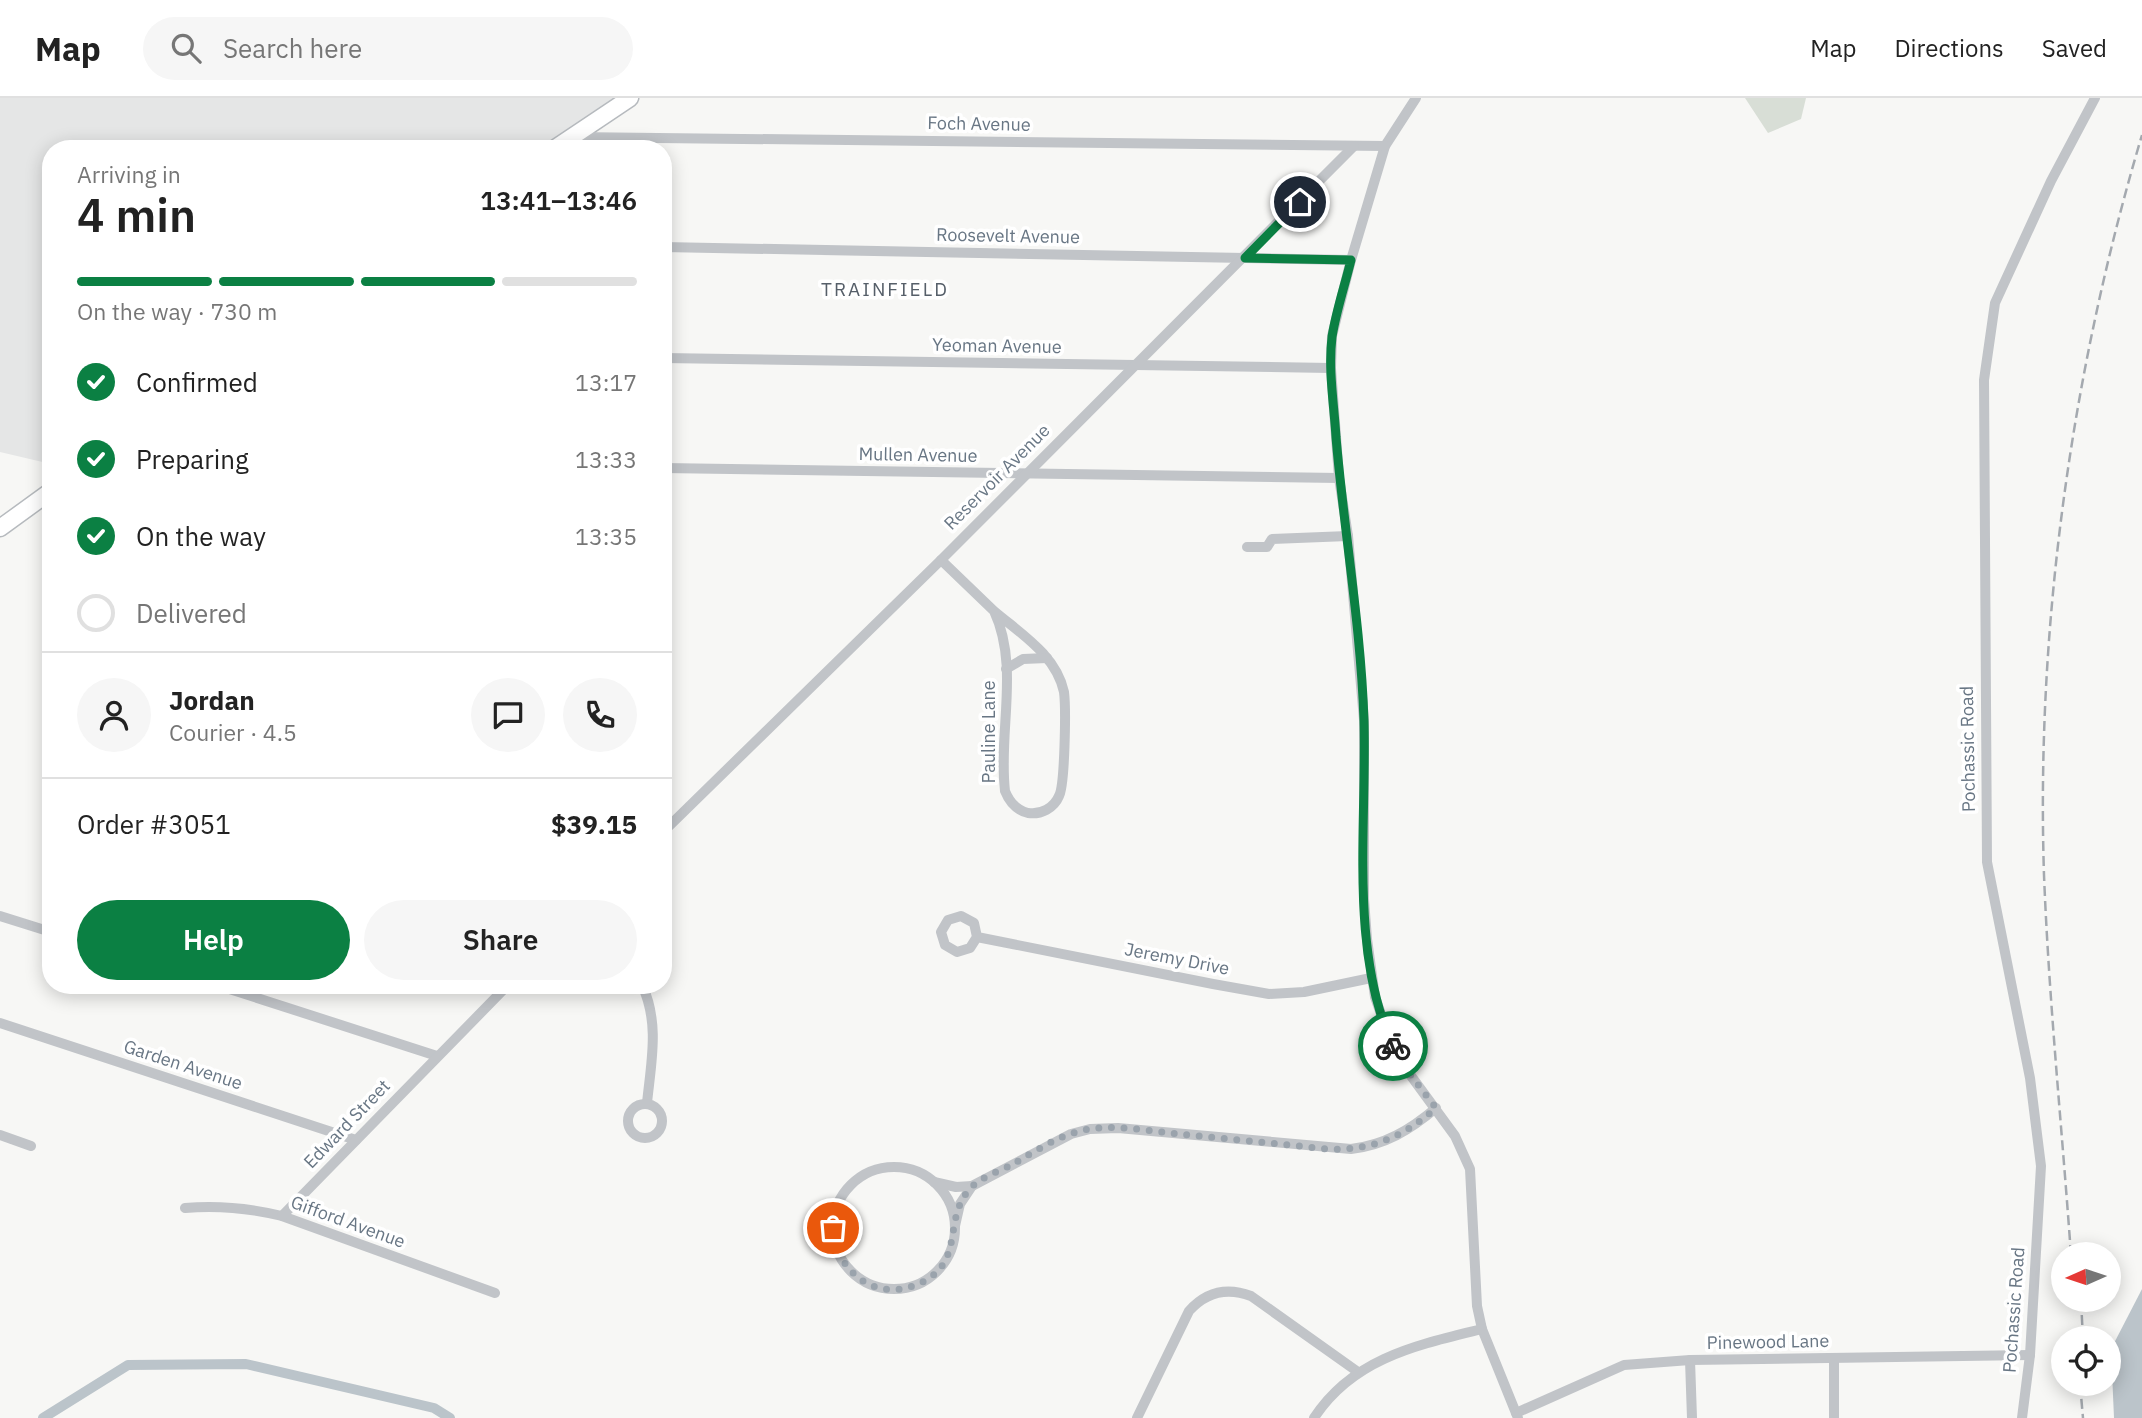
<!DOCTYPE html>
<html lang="en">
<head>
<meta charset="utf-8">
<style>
	body { margin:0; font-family:"IBM Plex Sans",sans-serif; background:#f6f6f6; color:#222; height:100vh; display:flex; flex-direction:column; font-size:26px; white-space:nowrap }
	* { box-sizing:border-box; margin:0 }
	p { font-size:23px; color:#767676 }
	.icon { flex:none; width:38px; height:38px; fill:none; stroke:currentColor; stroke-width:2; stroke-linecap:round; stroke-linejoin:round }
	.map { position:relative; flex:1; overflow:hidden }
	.drawer { position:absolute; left:42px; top:42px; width:630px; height:854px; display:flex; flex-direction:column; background:#fff; border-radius:28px; box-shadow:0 4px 18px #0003 }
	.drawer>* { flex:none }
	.needle { width:46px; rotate:267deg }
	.buttons { position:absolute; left:2051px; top:1144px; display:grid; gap:14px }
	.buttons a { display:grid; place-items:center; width:70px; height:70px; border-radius:50%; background:#fff; box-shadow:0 4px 18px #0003; font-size:35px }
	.pin { position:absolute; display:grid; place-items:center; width:60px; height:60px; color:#fff; margin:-30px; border:4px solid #fff; border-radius:50%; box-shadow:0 2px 7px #0007 }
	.courier { position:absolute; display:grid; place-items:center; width:70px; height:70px; margin:-35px; border:5px solid #0b8043; border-radius:50%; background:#fff; color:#222; box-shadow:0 2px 9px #0007 }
	.head em { font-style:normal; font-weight:600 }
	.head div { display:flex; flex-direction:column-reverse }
	.head { display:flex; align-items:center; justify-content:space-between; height:119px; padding:0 35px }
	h1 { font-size:46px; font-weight:600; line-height:52px }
	.bar { display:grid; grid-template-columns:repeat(4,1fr); gap:10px 7px; align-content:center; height:84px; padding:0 35px }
	.bar i { height:9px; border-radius:5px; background:#e0e0e0 }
	.bar .selected { background:#0b8043 }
	.bar p { grid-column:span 4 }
	.line { display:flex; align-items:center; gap:18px; padding:0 35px; border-top:2px solid #e0e0e0 }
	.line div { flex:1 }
	.round { display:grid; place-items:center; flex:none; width:74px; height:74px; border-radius:37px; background:#f6f6f6 }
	ol { padding:0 35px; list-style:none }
	li { display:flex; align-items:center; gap:21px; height:77px }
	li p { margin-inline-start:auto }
	li .icon { padding:7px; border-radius:50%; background:#0b8043; color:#fff; stroke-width:4 }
	li:last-child { color:#767676 }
	li i { width:38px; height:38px; border:4px solid #e0e0e0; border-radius:50% }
	.primary-button { display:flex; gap:14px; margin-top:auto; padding:14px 35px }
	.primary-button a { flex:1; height:80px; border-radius:42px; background:#0b8043; color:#fff; font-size:28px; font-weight:600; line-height:80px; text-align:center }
	.primary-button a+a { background:#f6f6f6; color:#222 }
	header { display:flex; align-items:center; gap:42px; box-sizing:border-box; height:98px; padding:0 35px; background:#fff; border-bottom:2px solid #e0e0e0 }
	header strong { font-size:33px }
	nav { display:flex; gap:38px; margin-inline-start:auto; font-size:24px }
	.search { width:490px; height:63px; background:#f6f6f6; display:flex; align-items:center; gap:18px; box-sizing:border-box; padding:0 24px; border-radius:38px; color:#767676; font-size:26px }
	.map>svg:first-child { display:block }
</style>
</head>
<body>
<header>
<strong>Map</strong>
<div class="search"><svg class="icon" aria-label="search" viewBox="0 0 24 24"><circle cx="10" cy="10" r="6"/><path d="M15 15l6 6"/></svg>Search here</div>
<nav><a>Map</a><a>Directions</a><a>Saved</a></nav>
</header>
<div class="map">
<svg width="2142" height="1320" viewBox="0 0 2142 1320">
	<rect width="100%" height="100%" fill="#f7f7f5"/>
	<polygon fill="#e5e6e6" points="0,0 629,0 554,51 51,51 51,366 0,354"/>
	<polygon fill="#d8ded6" points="1745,0 1806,0 1801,21 1768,35"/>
	<polygon fill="#bbc4ca" points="2142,1191 2142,1320 2114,1320 2111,1251"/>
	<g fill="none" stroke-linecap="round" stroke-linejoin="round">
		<polyline stroke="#bbc4ca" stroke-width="10" points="43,1320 128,1267 246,1266 434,1310 450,1320"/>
		<defs>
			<g id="secondary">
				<polyline points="554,51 630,0"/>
				<polyline points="0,430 51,393"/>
			</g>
		</defs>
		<use href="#secondary" stroke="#b6babe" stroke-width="19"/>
		<g stroke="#c1c4c8" stroke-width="10">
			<polyline points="1416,0 1385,48 1351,162 1332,238 1331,270 1339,380 1348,438 1364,622 1364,801 1367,841 1375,899 1388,936 1406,971 1455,1038 1470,1071 1477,1208 1482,1231 1518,1320"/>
			<polyline points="572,39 1385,48"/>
			<polyline points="663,149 1351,162"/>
			<polyline points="663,260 1331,270"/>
			<polyline points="663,370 1339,380"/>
			<polyline points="1247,449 1267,449 1272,441 1348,438"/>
			<path d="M 941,462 L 994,513 C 1020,569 998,633 1005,693 C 1009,703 1016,712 1028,715 C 1041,717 1054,710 1059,698 C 1065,687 1066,610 1064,594 C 1056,557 1021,536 994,513"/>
			<polyline points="1006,571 1023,561 1047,560"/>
			<polyline points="663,734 941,462 1354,48"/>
			<polyline points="0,818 51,834"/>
			<polyline points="977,839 974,825 961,818 948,822 941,834 945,847 957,854 970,850 977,839 1213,886 1269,896 1304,894 1371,880"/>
			<polyline points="217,887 437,958"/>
			<path d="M 642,887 C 660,925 651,965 647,1005"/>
			<polyline points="0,925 356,1042"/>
			<circle cx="645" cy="1023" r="17"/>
			<polyline points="0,1037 31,1048"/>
			<circle cx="894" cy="1130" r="61"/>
			<polyline points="934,1084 956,1089 972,1088"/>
			<path d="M 185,1110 C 219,1107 249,1110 282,1118 L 495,1195"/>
			<polyline points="282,1118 508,887"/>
			<path d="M 955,1128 L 960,1106 L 972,1088 L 1071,1036 L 1090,1031 L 1118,1030 L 1351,1051 C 1385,1047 1410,1032 1436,1010"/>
			<polyline points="1834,1261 1834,1320"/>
			<polyline points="1690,1262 1692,1320"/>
			<polyline points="1516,1315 1624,1267 1690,1262 2030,1257"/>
			<path d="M 1137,1320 L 1189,1213 C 1206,1194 1227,1189 1251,1198 L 1358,1274"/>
			<path d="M 1314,1320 C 1353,1260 1417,1247 1482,1231"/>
			<polyline points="2022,1320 2030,1257 2041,1068 2030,980 1987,764 1984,282 1995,205 2051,83 2095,0"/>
		</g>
		<use href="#secondary" stroke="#fff" stroke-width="16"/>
		<g stroke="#a4a9af" stroke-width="2.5" stroke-dasharray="10 5" stroke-linecap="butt">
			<path d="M 2071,1157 C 2062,1030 2049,904 2044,777 C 2036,530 2071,275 2142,37"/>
			<polyline points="2081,1202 2083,1241"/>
			<polyline points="2080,1286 2083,1320"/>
		</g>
	</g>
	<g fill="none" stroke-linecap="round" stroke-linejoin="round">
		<path stroke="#9aa3ac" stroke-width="7" stroke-dasharray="0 12.6" d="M 833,1130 C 835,1170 872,1203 913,1188 C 967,1169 942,1125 968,1093 C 978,1080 1000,1073 1013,1066 C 1034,1054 1056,1039 1080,1033 C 1112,1025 1147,1033 1180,1036 C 1229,1041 1278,1046 1328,1051 C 1371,1053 1403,1039 1436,1010 L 1406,971 L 1393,948"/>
		<path stroke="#0b8043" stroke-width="9" d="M 1300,104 L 1245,160 L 1351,162 C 1345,187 1336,213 1332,239 C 1328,272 1334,306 1336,339 C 1344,434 1361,528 1364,623 C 1367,726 1349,854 1393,948"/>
	</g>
	<g text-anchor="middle" stroke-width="7" stroke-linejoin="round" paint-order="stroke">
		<g font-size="18" fill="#687684" stroke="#fff">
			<text transform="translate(979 26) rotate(1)" y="6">Foch Avenue</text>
			<text transform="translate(1008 138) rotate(1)" y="6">Roosevelt Avenue</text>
			<text transform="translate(997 248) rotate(1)" y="6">Yeoman Avenue</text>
			<text transform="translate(918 357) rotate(1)" y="6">Mullen Avenue</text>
			<text transform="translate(997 379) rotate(-45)" y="6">Reservoir Avenue</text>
			<text transform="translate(989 634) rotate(-90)" y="6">Pauline Lane</text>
			<text transform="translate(1968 651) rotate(-91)" y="6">Pochassic Road</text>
			<text transform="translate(1177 861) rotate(11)" y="6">Jeremy Drive</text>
			<text transform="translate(183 967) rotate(18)" y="6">Garden Avenue</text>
			<text transform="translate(347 1026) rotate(-46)" y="6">Edward Street</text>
			<text transform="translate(348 1124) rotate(20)" y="6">Gifford Avenue</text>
			<text transform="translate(2014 1212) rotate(-86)" y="6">Pochassic Road</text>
			<text transform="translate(1768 1244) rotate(-1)" y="6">Pinewood Lane</text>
		</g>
		<g font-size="19" letter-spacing="2" fill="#565f69" stroke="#fff">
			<text x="885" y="198">TRAINFIELD</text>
		</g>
	</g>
</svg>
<div class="buttons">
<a><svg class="needle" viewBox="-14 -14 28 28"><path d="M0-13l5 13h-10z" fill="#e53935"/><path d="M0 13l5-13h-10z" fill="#767676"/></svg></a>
<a><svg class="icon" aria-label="locate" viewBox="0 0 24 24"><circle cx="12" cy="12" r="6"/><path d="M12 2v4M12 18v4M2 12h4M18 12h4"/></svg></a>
</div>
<div class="pin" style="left:833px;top:1130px;background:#ea580c"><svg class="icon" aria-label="bag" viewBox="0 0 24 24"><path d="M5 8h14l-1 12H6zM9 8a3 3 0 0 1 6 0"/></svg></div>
<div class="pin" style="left:1300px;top:104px;background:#1f2937"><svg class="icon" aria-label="home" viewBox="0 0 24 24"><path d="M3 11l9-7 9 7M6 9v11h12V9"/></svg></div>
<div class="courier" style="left:1393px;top:948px"><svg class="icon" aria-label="bike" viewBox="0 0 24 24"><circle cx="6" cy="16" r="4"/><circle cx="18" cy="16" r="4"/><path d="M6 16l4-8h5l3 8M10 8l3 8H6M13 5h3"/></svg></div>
<section class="drawer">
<div class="head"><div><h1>4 min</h1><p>Arriving in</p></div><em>13:41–13:46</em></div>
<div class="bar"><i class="selected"></i><i class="selected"></i><i class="selected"></i><i></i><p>On the way · 730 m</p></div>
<ol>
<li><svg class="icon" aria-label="check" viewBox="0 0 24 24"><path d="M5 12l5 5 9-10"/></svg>Confirmed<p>13:17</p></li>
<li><svg class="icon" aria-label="check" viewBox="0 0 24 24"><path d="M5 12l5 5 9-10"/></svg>Preparing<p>13:33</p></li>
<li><svg class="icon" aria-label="check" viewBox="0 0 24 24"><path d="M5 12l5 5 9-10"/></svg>On the way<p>13:35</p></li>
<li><i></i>Delivered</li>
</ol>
<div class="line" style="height:126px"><a class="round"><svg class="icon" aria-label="person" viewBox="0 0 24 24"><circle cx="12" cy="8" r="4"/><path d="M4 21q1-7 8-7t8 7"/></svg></a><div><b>Jordan</b><p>Courier · 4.5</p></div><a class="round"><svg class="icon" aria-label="chat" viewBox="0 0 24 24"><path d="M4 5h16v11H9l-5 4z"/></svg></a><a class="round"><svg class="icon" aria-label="phone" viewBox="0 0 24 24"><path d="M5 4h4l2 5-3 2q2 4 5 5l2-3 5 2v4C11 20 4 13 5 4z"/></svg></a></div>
<div class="line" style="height:91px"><div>Order #3051</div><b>$39.15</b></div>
<div class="primary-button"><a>Help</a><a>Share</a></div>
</section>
</div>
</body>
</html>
